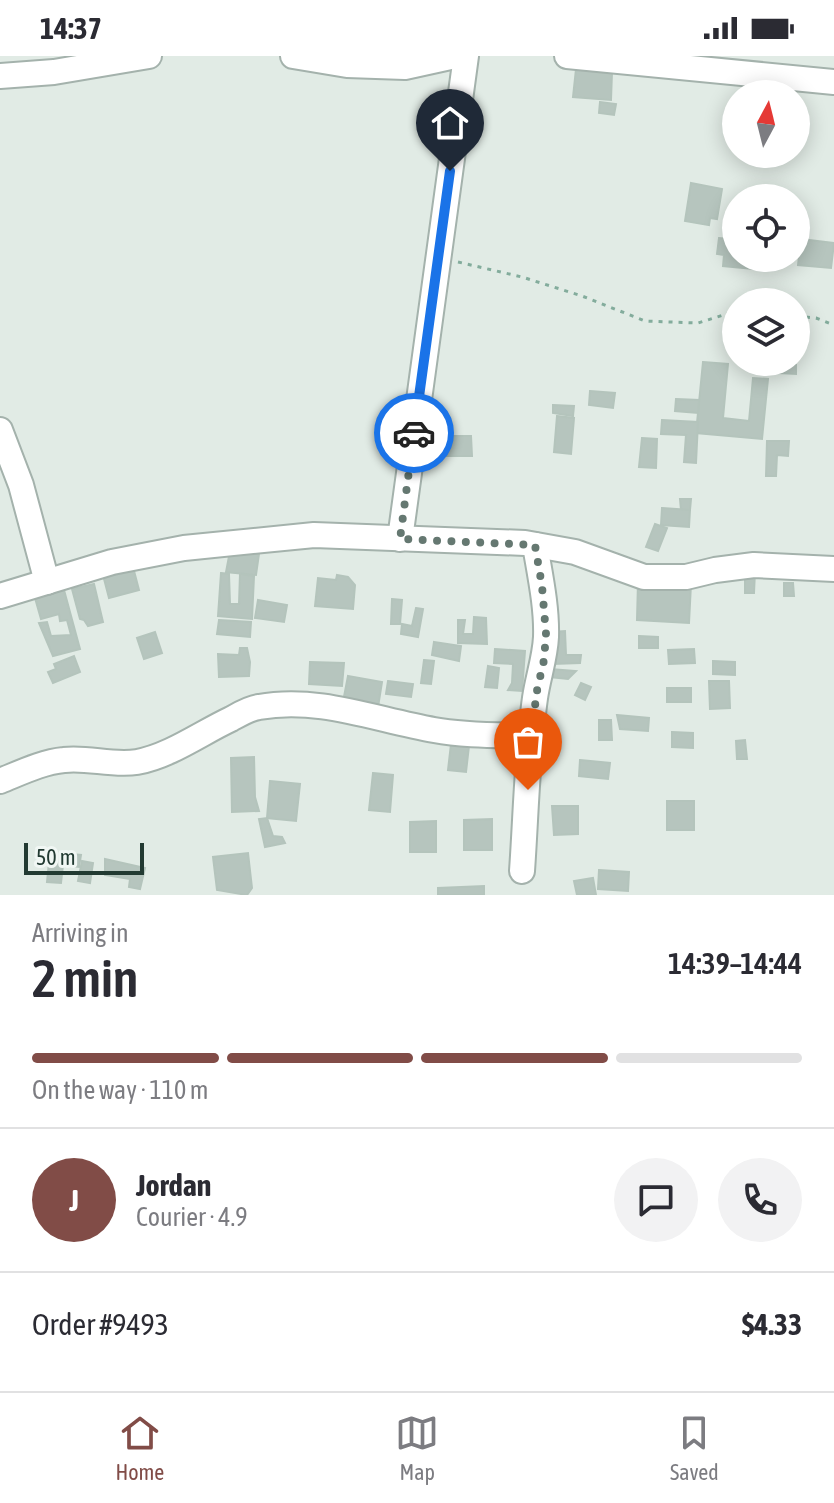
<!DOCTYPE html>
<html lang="en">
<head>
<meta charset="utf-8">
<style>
	body { margin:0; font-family:"Asap Condensed",sans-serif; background:#f2f2f3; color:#2b2b33; height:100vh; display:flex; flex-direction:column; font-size:30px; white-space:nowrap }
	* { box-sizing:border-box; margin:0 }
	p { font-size:26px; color:#7c7c81 }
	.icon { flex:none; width:44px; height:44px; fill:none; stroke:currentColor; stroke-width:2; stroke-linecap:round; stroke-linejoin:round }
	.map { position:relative; height:839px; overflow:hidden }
	.drawer { display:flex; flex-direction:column; background:#fff; flex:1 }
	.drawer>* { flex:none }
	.needle { width:52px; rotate:7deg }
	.tools { position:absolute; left:722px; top:24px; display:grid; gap:16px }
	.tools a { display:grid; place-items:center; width:88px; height:88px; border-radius:50%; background:#fff; box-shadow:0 4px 20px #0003; font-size:40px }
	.scale { position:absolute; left:24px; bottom:20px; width:120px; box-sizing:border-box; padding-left:8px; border:4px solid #223a32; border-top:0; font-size:22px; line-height:28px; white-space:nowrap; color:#223a32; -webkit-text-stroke:6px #f1f7f4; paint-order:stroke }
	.pin { position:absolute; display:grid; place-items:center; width:68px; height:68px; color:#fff; margin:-82px -34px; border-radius:50% 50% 50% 0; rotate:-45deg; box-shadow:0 0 8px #0007 }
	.pin .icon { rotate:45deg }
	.courier { position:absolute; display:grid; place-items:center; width:80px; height:80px; margin:-40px; border:6px solid #1a73e8; border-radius:50%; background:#fff; color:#222; box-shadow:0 2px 10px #0007 }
	.headline em { font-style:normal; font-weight:600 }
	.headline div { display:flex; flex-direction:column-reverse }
	.headline { display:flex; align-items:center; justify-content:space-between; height:136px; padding:0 32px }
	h1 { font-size:52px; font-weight:600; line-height:60px }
	.bar { display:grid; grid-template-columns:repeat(4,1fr); gap:12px 8px; align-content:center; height:96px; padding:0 32px }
	.bar i { height:10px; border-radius:6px; background:#e1e1e2 }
	.bar .selected { background:#814c47 }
	.bar p { grid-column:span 4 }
	.line { display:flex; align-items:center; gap:20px; padding:0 32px; border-top:2px solid #e1e1e2 }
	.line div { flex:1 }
	.round { display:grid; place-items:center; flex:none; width:84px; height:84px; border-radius:42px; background:#f2f2f3 }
	.status { display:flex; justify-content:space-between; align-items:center; height:56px; padding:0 40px; background:#fff; direction:ltr }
	.status svg { height:22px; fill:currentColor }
	.tabs { display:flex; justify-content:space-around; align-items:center; height:112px; border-top:2px solid #e1e1e2; background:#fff; font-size:22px; color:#7c7c81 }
	.tabs a { display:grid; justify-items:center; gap:4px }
	.tabs .selected { color:#814c47 }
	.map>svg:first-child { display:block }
</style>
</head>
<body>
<div class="status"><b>14:37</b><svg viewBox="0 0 49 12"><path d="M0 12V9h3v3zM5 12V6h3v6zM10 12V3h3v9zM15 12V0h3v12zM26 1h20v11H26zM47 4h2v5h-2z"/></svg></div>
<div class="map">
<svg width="834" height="839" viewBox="0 0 834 839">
	<rect width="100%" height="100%" fill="#e1ebe5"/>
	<g fill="#b6c5be" stroke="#b4c4bc" stroke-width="2">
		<polygon points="576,13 612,16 611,44 573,41"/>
		<polygon points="600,46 616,48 614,59 599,57"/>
		<polygon points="691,127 722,133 717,163 710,162 709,169 685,165"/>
		<polygon points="719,182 736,184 736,202 754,202 753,213 723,210 724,199 717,198"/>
		<polygon points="801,183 834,187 831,212 798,209"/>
		<polygon points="731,266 736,266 736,288 728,287"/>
		<polygon points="796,273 805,275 803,294 796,293"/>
		<polygon points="703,306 728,308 723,362 749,365 753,322 768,323 762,383 696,377"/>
		<polygon points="779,308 796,309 796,318 779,317"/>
		<polygon points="590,335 615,337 613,352 589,349"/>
		<polygon points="676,343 699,344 698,357 675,355"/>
		<polygon points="553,349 574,350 573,360 553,357"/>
		<polygon points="557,360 574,362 571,398 554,396"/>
		<polygon points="662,364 698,366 696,407 684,406 686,379 661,378"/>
		<polygon points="445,380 471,380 472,400 445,400"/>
		<polygon points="642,382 657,383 656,412 639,411"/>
		<polygon points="767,385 789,385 788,400 777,399 776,420 766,420"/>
		<polygon points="680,443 691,443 690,454 681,454"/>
		<polygon points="662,452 690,454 689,471 661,469"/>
		<polygon points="655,468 667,472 658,495 646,491"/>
		<polygon points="230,495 259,498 256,519 226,516"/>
		<polygon points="133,511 139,534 109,542 103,519"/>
		<polygon points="745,515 755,515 754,537 745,537"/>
		<polygon points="221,517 229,518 230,548 239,548 240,518 254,520 252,563 218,560"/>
		<polygon points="337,519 348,521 355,529 353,553 315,550 318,522 336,524"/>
		<polygon points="638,526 691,528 689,567 637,564"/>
		<polygon points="784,527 793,527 794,540 784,540"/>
		<polygon points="94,528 103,566 88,570 84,564 80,563 72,533"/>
		<polygon points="64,534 80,593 53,600 39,567 47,566 51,580 71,579 67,564 60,565 59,558 41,563 35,542"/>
		<polygon points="392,543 402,544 400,568 391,568"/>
		<polygon points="258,544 287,549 284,566 255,562"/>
		<polygon points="416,552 423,553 418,581 401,578 402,568 412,570"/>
		<polygon points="474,561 486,562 487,588 458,587 458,564 465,564 463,578 473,578"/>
		<polygon points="219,564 251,566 250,581 217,578"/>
		<polygon points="565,575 566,599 581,599 580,607 553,608 552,576"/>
		<polygon points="155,576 162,597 144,603 137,582"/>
		<polygon points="639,580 658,581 658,592 639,592"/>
		<polygon points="434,586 461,590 459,605 432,599"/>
		<polygon points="240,592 247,592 250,606 249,620 219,621 218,598 239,599"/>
		<polygon points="495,593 525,595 522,635 508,634 512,627 513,608 494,607"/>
		<polygon points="694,593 695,607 669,608 668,594"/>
		<polygon points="74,600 80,616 53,627 48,616 56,613 54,608"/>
		<polygon points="424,604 434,605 431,628 421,627"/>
		<polygon points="713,605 735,606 735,619 713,618"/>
		<polygon points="310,606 344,607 342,630 309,628"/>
		<polygon points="488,610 499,612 497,632 485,631"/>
		<polygon points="550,613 576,615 568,623 550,621"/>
		<polygon points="348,620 382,626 378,651 343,646"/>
		<polygon points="388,625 413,628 411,641 386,638"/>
		<polygon points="709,625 729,625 730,652 710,653"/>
		<polygon points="581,627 591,631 585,644 575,639"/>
		<rect x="667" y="632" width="24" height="14"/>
		<polygon points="617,659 649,662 648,675 620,673"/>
		<polygon points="599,664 611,664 612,684 599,684"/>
		<polygon points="672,676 693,677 693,692 672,691"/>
		<polygon points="745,684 747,703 737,703 736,685"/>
		<polygon points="451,688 469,690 466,716 448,714"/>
		<polygon points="254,701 255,741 259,755 232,756 231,702"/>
		<polygon points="580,704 610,707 608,723 579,720"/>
		<polygon points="373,717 393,719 390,756 369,754"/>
		<polygon points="270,725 300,728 296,765 267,762"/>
		<rect x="667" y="745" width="27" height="29"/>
		<polygon points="552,750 578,750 578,778 554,779"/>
		<polygon points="267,762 273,780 282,781 285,787 265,791 259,763"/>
		<polygon points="492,763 492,794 464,794 464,764"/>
		<polygon points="436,765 436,796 410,796 410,766"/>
		<polygon points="50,796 81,799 79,811 63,809 61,827 47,826"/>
		<polygon points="248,797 252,832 247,839 217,834 213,801"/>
		<polygon points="105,803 145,812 140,833 129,831 130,823 105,819"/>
		<polygon points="82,805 93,807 90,827 78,825"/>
		<polygon points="599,814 629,816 628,835 598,833"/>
		<polygon points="593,822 596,839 577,839 574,825"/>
		<polygon points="484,830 484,839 438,839 438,832"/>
	</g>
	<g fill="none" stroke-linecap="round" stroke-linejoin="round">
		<defs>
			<g id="minor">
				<polyline points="293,0 347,9 405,11 455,0"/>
				<polyline points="567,0 834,26"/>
				<polyline points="0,20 54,16 149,0"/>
				<polyline points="0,374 21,429 47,526"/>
				<polyline points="400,483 466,0"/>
				<polyline points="0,540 112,506 184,492 314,479 525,487 575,496 644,521 686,521 715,514 754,509 834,513"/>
				<path d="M 0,725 C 20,717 42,706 64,704 C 88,701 112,710 137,706 C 170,700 201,677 231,663 C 240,658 250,652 259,651 C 319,640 376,664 434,674 C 466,680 499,679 531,680"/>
				<path d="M 522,815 C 526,758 527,699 535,642 C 538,621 545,602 546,581 C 547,551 540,519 535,489"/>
			</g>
		</defs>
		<use href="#minor" stroke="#a4b2ac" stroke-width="28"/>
		<g stroke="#83ac9c" stroke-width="3" stroke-dasharray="4 6" stroke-linecap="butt">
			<polyline points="458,206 522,221 582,240 645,265 698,267 736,255"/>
			<polyline points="796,260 816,262 834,269"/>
		</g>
		<use href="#minor" stroke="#fff" stroke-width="24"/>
	</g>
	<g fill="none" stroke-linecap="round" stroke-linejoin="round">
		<polyline stroke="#657871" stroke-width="8" stroke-dasharray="0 14.4" points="414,377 400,483 535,489 542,530 546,578 544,604 536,639 528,734"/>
		<polyline stroke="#1a73e8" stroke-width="10" points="414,377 450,115"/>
	</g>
</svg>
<div class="tools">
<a><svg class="needle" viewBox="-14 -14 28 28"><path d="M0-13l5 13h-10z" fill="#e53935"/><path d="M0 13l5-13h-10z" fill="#7c7c81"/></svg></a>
<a><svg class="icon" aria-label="locate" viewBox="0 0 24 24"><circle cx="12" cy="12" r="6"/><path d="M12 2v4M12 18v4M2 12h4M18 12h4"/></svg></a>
<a><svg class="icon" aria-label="layers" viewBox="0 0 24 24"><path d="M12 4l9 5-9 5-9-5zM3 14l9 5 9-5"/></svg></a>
</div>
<div class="scale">50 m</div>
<div class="pin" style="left:528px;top:734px;background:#ea580c"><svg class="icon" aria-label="bag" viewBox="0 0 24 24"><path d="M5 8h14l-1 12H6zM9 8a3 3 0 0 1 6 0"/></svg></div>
<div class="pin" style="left:450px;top:115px;background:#1f2937"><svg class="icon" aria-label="home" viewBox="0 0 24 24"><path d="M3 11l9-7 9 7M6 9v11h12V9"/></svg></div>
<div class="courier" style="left:414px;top:377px"><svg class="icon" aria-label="car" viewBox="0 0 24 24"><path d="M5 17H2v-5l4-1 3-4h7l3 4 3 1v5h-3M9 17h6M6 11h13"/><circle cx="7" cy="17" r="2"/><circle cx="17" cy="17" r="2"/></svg></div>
</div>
<section class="drawer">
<div class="headline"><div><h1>2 min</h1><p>Arriving in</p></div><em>14:39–14:44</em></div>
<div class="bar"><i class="selected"></i><i class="selected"></i><i class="selected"></i><i></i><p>On the way · 110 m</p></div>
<div class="line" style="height:144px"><b class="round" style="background:#814c47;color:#fff">J</b><div><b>Jordan</b><p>Courier · 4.9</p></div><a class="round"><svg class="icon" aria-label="chat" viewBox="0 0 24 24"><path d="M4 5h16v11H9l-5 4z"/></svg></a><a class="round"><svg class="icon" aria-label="phone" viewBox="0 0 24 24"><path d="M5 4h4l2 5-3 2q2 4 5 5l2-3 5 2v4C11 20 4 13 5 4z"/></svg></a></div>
<div class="line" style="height:104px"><div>Order #9493</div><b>$4.33</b></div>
</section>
<nav class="tabs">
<a class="selected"><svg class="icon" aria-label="home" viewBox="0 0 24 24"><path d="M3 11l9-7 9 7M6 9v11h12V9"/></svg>Home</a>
<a><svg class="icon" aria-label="map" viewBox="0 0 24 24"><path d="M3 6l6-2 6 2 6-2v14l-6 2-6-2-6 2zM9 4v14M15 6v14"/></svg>Map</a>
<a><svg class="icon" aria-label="saved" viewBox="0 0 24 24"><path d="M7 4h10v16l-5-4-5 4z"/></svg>Saved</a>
</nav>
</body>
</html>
